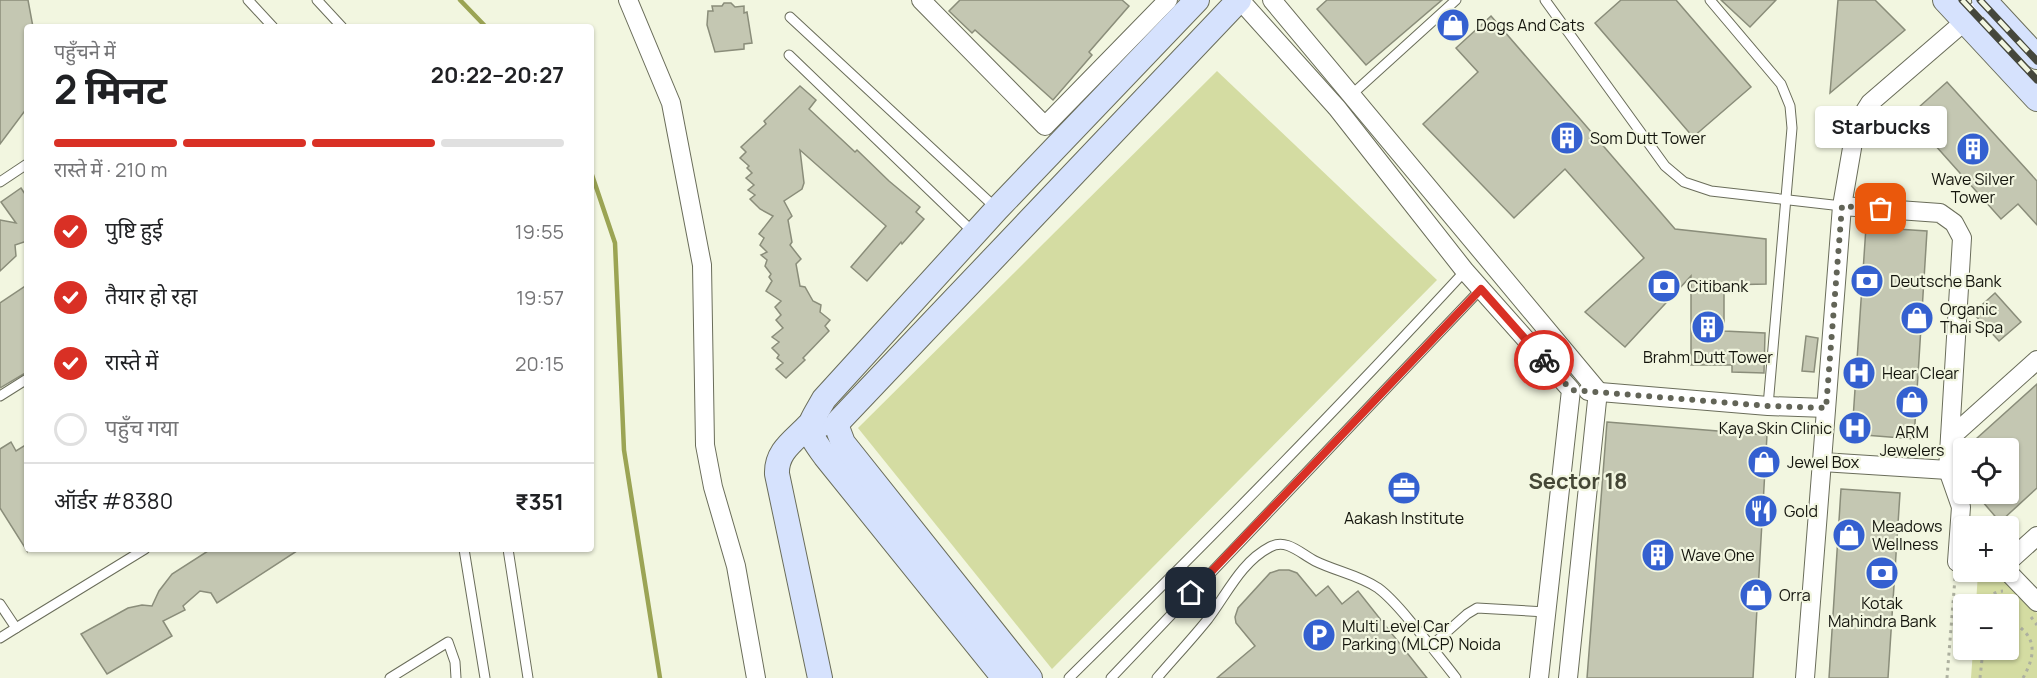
<!DOCTYPE html>
<html lang="hi">
<head>
<meta charset="utf-8">
<style>
	body { margin:0; font-family:Manrope,"Noto Sans Devanagari",sans-serif; background:#f2f2f2; color:#202124; height:100vh; display:flex; flex-direction:column; font-size:22px; white-space:nowrap }
	* { box-sizing:border-box; margin:0 }
	p { font-size:20px; color:#757577 }
	.icon { flex:none; width:33px; height:33px; fill:none; stroke:currentColor; stroke-width:2; stroke-linecap:round; stroke-linejoin:round }
	.map { position:relative; flex:1; overflow:hidden }
	.drawer { position:absolute; left:24px; top:24px; width:570px; height:528px; display:flex; flex-direction:column; background:#fff; border-radius:6px; box-shadow:0 2px 4px #0004 }
	.drawer>* { flex:none }
	.controls { position:absolute; left:1953px; top:438px; display:grid; gap:12px }
	.controls a { display:grid; place-items:center; width:66px; height:66px; border-radius:6px; background:#fff; box-shadow:0 2px 4px #0004; font-size:30px }
	.pin { position:absolute; display:grid; place-items:center; width:51px; height:51px; color:#fff; margin:-26px; border-radius:12px; box-shadow:0 3px 9px #0006 }
	.courier { position:absolute; display:grid; place-items:center; width:60px; height:60px; margin:-30px; border:4px solid #d93025; border-radius:50%; background:#fff; color:#222; box-shadow:0 2px 8px #0007 }
	.bubble { position:absolute; height:42px; border-radius:6px; background:#fff; box-shadow:0 2px 4px #0004; font-size:20px; font-weight:700; line-height:42px; text-align:center }
	.headline em { font-style:normal; font-weight:700 }
	.headline div { display:flex; flex-direction:column-reverse }
	.headline { display:flex; align-items:center; justify-content:space-between; height:102px; padding:0 30px }
	h1 { font-size:39px; font-weight:700; line-height:45px }
	.bar { display:grid; grid-template-columns:repeat(4,1fr); gap:9px 6px; align-content:center; height:72px; padding:0 30px }
	.bar i { height:8px; border-radius:4px; background:#e0e0e0 }
	.bar .on { background:#d93025 }
	.bar p { grid-column:span 4 }
	.line { display:flex; align-items:center; gap:15px; padding:0 30px; border-top:2px solid #e0e0e0 }
	.line div { flex:1 }
	ol { padding:0 30px; list-style:none }
	li { display:flex; align-items:center; gap:18px; height:66px }
	li p { margin-inline-start:auto }
	li .icon { padding:6px; border-radius:50%; background:#d93025; color:#fff; stroke-width:4 }
	li:last-child { color:#757577 }
	li i { width:33px; height:33px; border:3px solid #e0e0e0; border-radius:50% }
	.map>svg:first-child { display:block }
</style>
</head>
<body>
<div class="map">
<svg width="2037" height="678" viewBox="0 0 2037 678">
	<rect width="100%" height="100%" fill="#f2f6e0"/>
	<g fill="#d4dca2">
		<polygon points="1217,71 1437,280 1052,669 858,428"/>
		<polygon points="1978,572 1997,572 2037,613 2037,678 1971,678 1973,650 2008,650 2008,604 1976,604"/>
	</g>
	<g fill="none" stroke-linecap="round" stroke-linejoin="round">
		<g stroke="#9ba454" stroke-width="4.5">
			<polyline points="460,0 486,27"/>
			<polyline points="591,172 615,243 624,450 660,678"/>
		</g>
	</g>
	<g fill="#c4c7b2" stroke="#8a8d7a" stroke-width="1.5">
		<polygon points="0,0 28,0 33,27 27,27 27,108 0,144"/>
		<polygon points="960,0 1122,0 1129,6 1089,52 1092,55 1053,100 975,30 972,33 949,11"/>
		<polygon points="1327,0 1442,0 1366,65 1317,9"/>
		<polygon points="1621,0 1676,0 1751,87 1693,137 1595,23"/>
		<polygon points="1721,0 1776,0 1750,27"/>
		<polygon points="1838,0 1875,0 1905,30 1830,93"/>
		<polygon points="724,3 731,3 735,7 744,6 744,13 747,12 752,43 744,44 744,49 715,52 707,25 708,11 713,11 712,6 722,6"/>
		<polygon points="1491,16 1675,229 1766,239 1766,284 1724,285 1724,331 1765,333 1764,373 1732,372 1732,365 1691,365 1691,276 1625,347 1585,312 1644,258 1565,169 1514,218 1423,124 1478,72 1456,48"/>
		<polygon points="1947,82 2037,181 2037,225 2018,204 2001,219 1909,116"/>
		<polygon points="800,86 816,100 809,109 855,152 857,150 889,181 920,207 916,212 924,219 902,244 901,242 867,281 851,267 886,226 800,150 804,183 802,189 784,201 792,216 788,220 792,242 790,245 801,259 796,264 800,286 805,287 813,301 821,305 820,312 830,320 825,326 829,331 803,358 805,360 786,378 776,369 783,363 777,358 779,355 772,348 779,342 772,337 783,328 776,320 781,315 775,307 781,301 766,291 772,281 769,277 771,274 765,266 767,260 761,255 767,252 760,245 764,238 759,234 773,216 760,209 750,199 755,195 748,190 754,185 746,178 752,173 747,168 749,166 740,158 746,152 741,147 766,124 764,121"/>
		<polygon points="21,188 27,197 27,241 15,245 16,256 0,271 0,220 16,223 1,202"/>
		<polygon points="1866,227 1927,231 1914,439 1852,434"/>
		<polygon points="27,285 27,372 0,388 0,303"/>
		<polygon points="1995,293 2021,322 1999,341 1973,313"/>
		<polygon points="1806,336 1818,338 1814,372 1802,371"/>
		<polygon points="2037,384 2037,488 2000,522 1976,494 2008,494 2008,448 1966,448"/>
		<polygon points="1607,422 1767,435 1753,678 1587,678"/>
		<polygon points="11,442 16,451 27,444 27,551 0,508 0,449"/>
		<polygon points="1841,489 1900,493 1888,678 1829,678"/>
		<polygon points="211,549 300,549 217,603 211,593 200,591 183,606 185,610 163,621 172,636 107,674 81,634 128,608 142,605 152,606 159,591 172,574"/>
		<polygon points="1279,570 1289,570 1297,573 1316,596 1328,586 1342,604 1358,591 1427,678 1217,678 1255,646 1236,623 1235,617 1238,608 1270,573"/>
	</g>
	<g fill="none" stroke-linecap="round" stroke-linejoin="round">
		<defs>
			<g id="lane">
				<polyline points="248,0 273,27"/>
				<polyline points="317,0 342,27"/>
				<polyline points="1545,0 1665,166 1684,182 1711,191 1842,206"/>
				<polyline points="1710,0 1781,84 1790,106 1792,128 1768,406"/>
				<polyline points="790,17 997,209"/>
				<polyline points="789,55 973,232"/>
				<polyline points="1349,97 1456,0"/>
				<polyline points="0,182 27,164"/>
				<polyline points="0,396 27,379"/>
				<polyline points="464,549 485,678"/>
				<polyline points="508,549 528,678"/>
				<polyline points="0,604 16,628 0,638"/>
				<polyline points="16,628 145,549"/>
				<polyline points="1431,646 1467,614 1477,608 1546,612"/>
				<polyline points="390,678 448,642 455,662 456,678"/>
				<path d="M 1069,678 C 1204,545 1337,410 1465,271"/>
				<polyline points="1111,678 1481,289"/>
				<path d="M 1157,678 C 1174,658 1192,639 1208,619 C 1227,594 1241,562 1270,547 C 1287,538 1301,554 1315,561 C 1335,571 1359,575 1378,588 C 1393,599 1404,614 1416,628 C 1429,644 1443,661 1456,678"/>
			</g>
			<g id="street">
				<polyline points="628,0 671,103 702,265 705,445 713,487 736,566 756,678"/>
				<polyline points="921,0 1045,126 1168,0"/>
				<polyline points="1240,0 1337,108 1465,271 1571,390 1539,678"/>
				<polyline points="1272,0 1598,391 1568,678"/>
				<polyline points="1842,206 1940,213 1954,223 1962,238 1948,470 1961,507 1957,562"/>
				<polyline points="1588,391 1768,406 1826,408"/>
				<polyline points="1950,438 2037,360"/>
				<polyline points="1822,462 1948,470"/>
				<polyline points="2008,562 2037,536"/>
				<polyline points="2008,572 2037,602"/>
				<polyline points="1805,678 1842,206 1856,125 1870,103 1986,3"/>
			</g>
			<g id="secondary">
				<polyline points="1945,0 2037,99"/>
				<polyline points="1984,0 2037,57"/>
				<path d="M 819,426 L 809,425 C 794,441 776,451 777,474 L 820,678"/>
				<path d="M 1004,678 L 825,456 C 804,427 807,429 824,399 L 997,209 L 1197,0"/>
				<polyline points="1030,678 843,443 837,427 838,422 1239,0"/>
			</g>
		</defs>
		<use href="#lane" stroke="#6a6d5a" stroke-width="11"/>
		<use href="#street" stroke="#6a6d5a" stroke-width="20"/>
		<use href="#secondary" stroke="#6a6d5a" stroke-width="26"/>
		<g stroke="#adb09f" stroke-width="3" stroke-dasharray="3 4.5" stroke-linecap="butt">
			<path d="M 1983,604 C 1985,598 1996,591 2003,591"/>
			<polyline points="2031,617 2037,625"/>
			<path d="M 2008,620 C 2037,634 2037,653 2023,678"/>
			<polyline points="1947,678 1955,578"/>
			<polyline points="1980,678 1983,650"/>
		</g>
		<use href="#lane" stroke="#fff" stroke-width="9"/>
		<use href="#street" stroke="#fff" stroke-width="18"/>
		<use href="#secondary" stroke="#d6e2fd" stroke-width="24"/>
		<defs>
			<g id="rail">
				<polyline points="1962,0 2037,80"/>
				<polyline points="1980,0 2037,61"/>
			</g>
		</defs>
		<use href="#rail" stroke="#45473c" stroke-width="7"/>
		<use href="#rail" stroke="#f2f6e0" stroke-width="4.5" stroke-dasharray="14" stroke-linecap="butt"/>
	</g>
	<g fill="none" stroke-linecap="round" stroke-linejoin="round">
		<polyline stroke="#626457" stroke-width="6" stroke-dasharray="0 10.8" points="1544,360 1571,390 1768,406 1826,408 1842,206 1881,209"/>
		<polyline stroke="#d93025" stroke-width="8" points="1191,593 1481,289 1544,360"/>
	</g>
	<defs>
		<symbol id="shop-disc" viewBox="-11 -11 22 22"><circle r="9.5" fill="#3460d0" stroke="#f2f6e0"/><path d="M-5-2.5h2.3a2.7 3.5 0 0 1 5.4 0H5L5.5 6h-11ZM-1.5-2.5h3a1.5 2.3 0 0 0-3 0Z" fill="#fff"/></symbol>
		<symbol id="building-disc" viewBox="-11 -11 22 22"><circle r="9.5" fill="#3460d0" stroke="#f2f6e0"/><path d="M-4-6H4V6H1V3H-1V6H-4ZM-2.5-4.3h1.7v1.8h-1.7ZM.8-4.3h1.7v1.8H.8ZM-2.5-1h1.7V.8h-1.7ZM.8-1h1.7V.8H.8Z" fill="#fff"/></symbol>
		<symbol id="bank-disc" viewBox="-11 -11 22 22"><circle r="9.5" fill="#3460d0" stroke="#f2f6e0"/><path d="M-6-4H6V4H-6ZM0-2.3a2.3 2.3 0 1 0 0 4.6a2.3 2.3 0 1 0 0-4.6Z" fill="#fff"/></symbol>
		<symbol id="hospital-disc" viewBox="-11 -11 22 22"><circle r="9.5" fill="#3460d0" stroke="#f2f6e0"/><path d="M-5-5h3v3.5h4V-5h3V5h-3V1.5h-4V5h-3Z" fill="#fff"/></symbol>
		<symbol id="office-disc" viewBox="-11 -11 22 22"><circle r="9.5" fill="#3460d0" stroke="#f2f6e0"/><path d="M-6-3h4V-5.5h4V-3h4V5H-6ZM-1-4.5V-3h2v-1.5ZM-6 0V1H6V0Z" fill="#fff"/></symbol>
		<symbol id="restaurant-disc" viewBox="-11 -11 22 22"><circle r="9.5" fill="#3460d0" stroke="#f2f6e0"/><path d="M-5-6h1v4h1v-4h1v4h1v-4h1v5L-1.5 .5V6h-2V.5L-5-1ZM5-6V6H3V1.5H1.5Q1.5-4 5-6Z" fill="#fff"/></symbol>
		<symbol id="parking-disc" viewBox="-11 -11 22 22"><circle r="9.5" fill="#3460d0" stroke="#f2f6e0"/><path d="M-3.5-5.5H1a3.5 3.5 0 0 1 0 7H-1V5.5H-3.5ZM-1-3.4V-.6H.8a1.4 1.4 0 0 0 0-2.8Z" fill="#fff"/></symbol>
	</defs>
	<g fill-rule="evenodd">
		<use href="#shop-disc" x="1434" y="6" width="38" height="38"/>
		<use href="#building-disc" x="1548" y="119" width="38" height="38"/>
		<use href="#building-disc" x="1954" y="130" width="38" height="38"/>
		<use href="#bank-disc" x="1848" y="262" width="38" height="38"/>
		<use href="#bank-disc" x="1645" y="267" width="38" height="38"/>
		<use href="#shop-disc" x="1898" y="299" width="38" height="38"/>
		<use href="#building-disc" x="1689" y="308" width="38" height="38"/>
		<use href="#hospital-disc" x="1840" y="354" width="38" height="38"/>
		<use href="#shop-disc" x="1893" y="383" width="38" height="38"/>
		<use href="#hospital-disc" x="1836" y="409" width="38" height="38"/>
		<use href="#shop-disc" x="1745" y="443" width="38" height="38"/>
		<use href="#office-disc" x="1385" y="469" width="38" height="38"/>
		<use href="#restaurant-disc" x="1742" y="492" width="38" height="38"/>
		<use href="#shop-disc" x="1830" y="516" width="38" height="38"/>
		<use href="#building-disc" x="1639" y="536" width="38" height="38"/>
		<use href="#bank-disc" x="1863" y="554" width="38" height="38"/>
		<use href="#shop-disc" x="1737" y="576" width="38" height="38"/>
		<use href="#parking-disc" x="1300" y="616" width="38" height="38"/>
	</g>
	<g text-anchor="middle" stroke-width="4.5" stroke-linejoin="round" paint-order="stroke">
		<g font-size="16" fill="#14150d" stroke="#f2f6e0" text-anchor="start">
			<text x="1476" y="31">Dogs And Cats</text>
			<text x="1590" y="144">Som Dutt Tower</text>
			<text x="1973" y="185" text-anchor="middle">Wave Silver<tspan x="1973" dy="18">Tower</tspan></text>
			<text x="1890" y="287">Deutsche Bank</text>
			<text x="1687" y="292">Citibank</text>
			<text x="1940" y="315">Organic<tspan x="1940" dy="18">Thai Spa</tspan></text>
			<text x="1708" y="363" text-anchor="middle">Brahm Dutt Tower</text>
			<text x="1882" y="379">Hear Clear</text>
			<text x="1832" y="434" text-anchor="end">Kaya Skin Clinic</text>
			<text x="1912" y="438" text-anchor="middle">ARM<tspan x="1912" dy="18">Jewelers</tspan></text>
			<text x="1787" y="468">Jewel Box</text>
			<text x="1784" y="517">Gold</text>
			<text x="1404" y="524" text-anchor="middle">Aakash Institute</text>
			<text x="1872" y="532">Meadows<tspan x="1872" dy="18">Wellness</tspan></text>
			<text x="1681" y="561">Wave One</text>
			<text x="1779" y="601">Orra</text>
			<text x="1882" y="609" text-anchor="middle">Kotak<tspan x="1882" dy="18">Mahindra Bank</tspan></text>
			<text x="1342" y="632">Multi Level Car<tspan x="1342" dy="18">Parking (MLCP) Noida</tspan></text>
		</g>
		<g font-size="22" font-weight="bold" fill="#454736" stroke="#f2f6e0">
			<text x="1578" y="489">Sector 18</text>
		</g>
	</g>
</svg>
<div class="controls">
<a><svg class="icon" aria-label="locate" viewBox="0 0 24 24"><circle cx="12" cy="12" r="6"/><path d="M12 2v4M12 18v4M2 12h4M18 12h4"/></svg></a>
<a>+</a>
<a>−</a>
</div>
<div class="pin" style="left:1881px;top:209px;background:#ea580c"><svg class="icon" aria-label="bag" viewBox="0 0 24 24"><path d="M5 8h14l-1 12H6zM9 8a3 3 0 0 1 6 0"/></svg></div>
<div class="pin" style="left:1191px;top:593px;background:#1f2937"><svg class="icon" aria-label="home" viewBox="0 0 24 24"><path d="M3 11l9-7 9 7M6 9v11h12V9"/></svg></div>
<div class="courier" style="left:1544px;top:360px"><svg class="icon" aria-label="bike" viewBox="0 0 24 24"><circle cx="6" cy="16" r="4"/><circle cx="18" cy="16" r="4"/><path d="M6 16l4-8h5l3 8M10 8l3 8H6M13 5h3"/></svg></div>
<div class="bubble" style="left:1815px;top:106px;width:132px">Starbucks</div>
<section class="drawer">
<div class="headline"><div><h1>2 मिनट</h1><p>पहुँचने में</p></div><em>20:22–20:27</em></div>
<div class="bar"><i class="on"></i><i class="on"></i><i class="on"></i><i></i><p>रास्ते में · 210 m</p></div>
<ol>
<li><svg class="icon" aria-label="check" viewBox="0 0 24 24"><path d="M5 12l5 5 9-10"/></svg>पुष्टि हुई<p>19:55</p></li>
<li><svg class="icon" aria-label="check" viewBox="0 0 24 24"><path d="M5 12l5 5 9-10"/></svg>तैयार हो रहा<p>19:57</p></li>
<li><svg class="icon" aria-label="check" viewBox="0 0 24 24"><path d="M5 12l5 5 9-10"/></svg>रास्ते में<p>20:15</p></li>
<li><i></i>पहुँच गया</li>
</ol>
<div class="line" style="height:78px"><div>ऑर्डर #8380</div><b>₹351</b></div>
</section>
</div>
</body>
</html>
